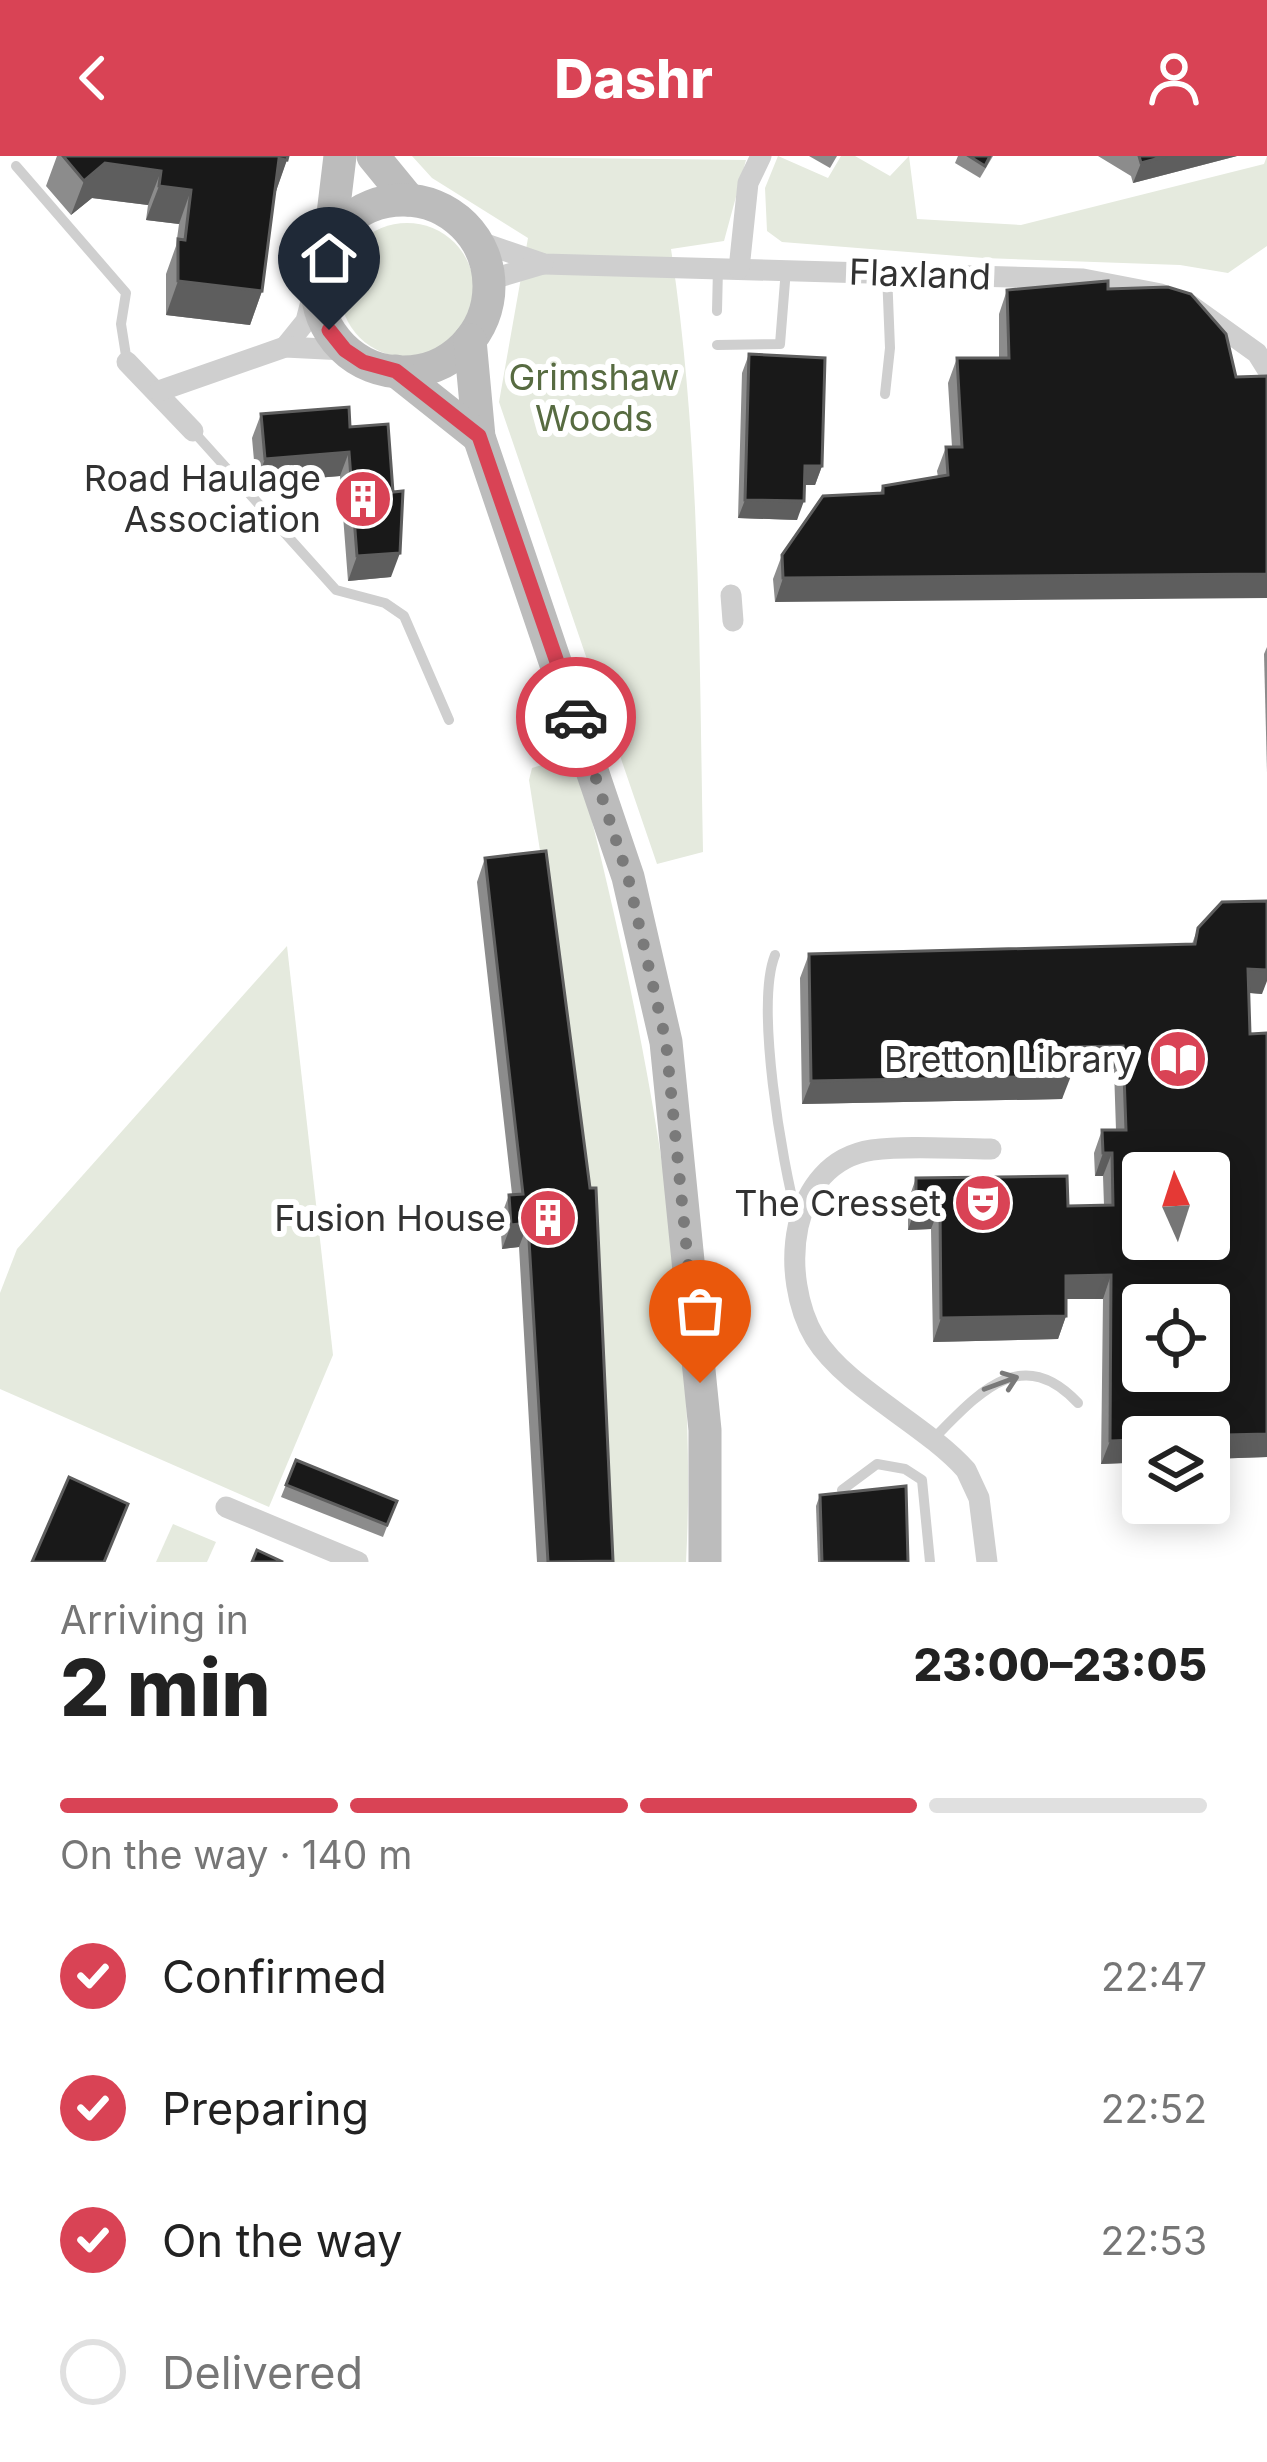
<!DOCTYPE html>
<html lang="en">
<head>
<meta charset="utf-8">
<style>
	body { margin:0; font-family:Inter,sans-serif; background:#f6f6f6; color:#222; height:100vh; display:flex; flex-direction:column; font-size:45px; white-space:nowrap }
	* { box-sizing:border-box; margin:0 }
	p { font-size:39px; color:#767676 }
	.icon { flex:none; width:66px; height:66px; fill:none; stroke:currentColor; stroke-width:2; stroke-linecap:round; stroke-linejoin:round }
	.map { position:relative; height:1406px; overflow:hidden }
	.details { display:flex; flex-direction:column; background:#fff; flex:1 }
	.details>* { flex:none }
	.needle { width:78px; rotate:357deg }
	.tools { position:absolute; left:1122px; top:996px; display:grid; gap:24px }
	.tools a { display:grid; place-items:center; width:108px; height:108px; border-radius:12px; background:#fff; box-shadow:0 6px 30px #0003; font-size:60px }
	.pin { position:absolute; display:grid; place-items:center; width:102px; height:102px; color:#fff; margin:-123px -51px; border-radius:50% 50% 50% 0; rotate:-45deg; box-shadow:0 0 12px #0007 }
	.pin .icon { rotate:45deg }
	.courier { position:absolute; display:grid; place-items:center; width:120px; height:120px; margin:-60px; border:9px solid #d94355; border-radius:50%; background:#fff; color:#222; box-shadow:0 3px 15px #0007 }
	.overview em { font-style:normal; font-weight:800 }
	.overview div { display:flex; flex-direction:column-reverse }
	.overview { display:flex; align-items:center; justify-content:space-between; height:204px; padding:0 60px }
	h1 { font-size:78px; font-weight:800; line-height:90px }
	.bar { display:grid; grid-template-columns:repeat(4,1fr); gap:18px 12px; align-content:center; height:144px; padding:0 60px }
	.bar i { height:15px; border-radius:9px; background:#e0e0e0 }
	.bar .on { background:#d94355 }
	.bar p { grid-column:span 4 }
	ol { padding:0 60px; list-style:none }
	li { display:flex; align-items:center; gap:36px; height:132px }
	li p { margin-inline-start:auto }
	li .icon { padding:12px; border-radius:50%; background:#d94355; color:#fff; stroke-width:4 }
	li:last-child { color:#767676 }
	li i { width:66px; height:66px; border:6px solid #e0e0e0; border-radius:50% }
	header { display:flex; justify-content:space-between; align-items:center; height:156px; padding:0 60px; background:#d94355; color:#fff; font-size:54px; font-weight:800 }
	.map>svg:first-child { display:block }
</style>
</head>
<body>
<header><svg class="icon" aria-label="back" viewBox="0 0 24 24"><path d="M15 5l-7 7 7 7"/></svg>Dashr<svg class="icon" aria-label="person" viewBox="0 0 24 24"><circle cx="12" cy="8" r="4"/><path d="M4 21q1-7 8-7t8 7"/></svg></header>
<div class="map">
<svg width="1267" height="1406" viewBox="0 0 1267 1406">
	<rect width="100%" height="100%" fill="#fff"/>
	<g fill="#e5eade">
		<path d="M 412,0 L 746,4 L 724,85 L 671,93 C 701,291 699,496 703,696 L 657,708 L 499,246 L 528,82 L 432,22 Z"/>
		<polygon points="778,0 828,22 841,0 855,0 890,20 909,0 917,63 1021,69 1264,8 1267,0 1267,90 1228,117 1180,109 984,102 782,86 767,75 765,32"/>
		<circle cx="407" cy="134" r="67"/>
		<path d="M 564,602 L 578,610 C 643,862 700,1145 686,1406 L 606,1406 L 553,778 L 529,624 L 532,612 Z"/>
		<polygon points="287,790 333,1199 269,1351 0,1233 0,1137 17,1093"/>
		<polygon points="173,1368 216,1386 207,1406 156,1406"/>
	</g>
	<g fill="none" stroke-linecap="round" stroke-linejoin="round">
		<g stroke="#cfcfcf" stroke-width="10">
			<polyline points="16,10 126,137 121,168 127,206"/>
			<polyline points="717,155 718,112"/>
			<polyline points="717,189 780,188 786,113"/>
			<polyline points="885,238 890,192 887,117"/>
			<polyline points="193,275 336,434 385,447 404,460 449,564"/>
			<path d="M 775,799 C 755,849 782,1007 797,1061"/>
			<path d="M 934,1282 C 977,1239 1021,1186 1078,1247"/>
			<polyline points="842,1334 877,1308 905,1313 922,1324 930,1406"/>
		</g>
		<g stroke="#cfcfcf" stroke-width="21">
			<polyline points="477,85 544,108 1083,123 1161,138"/>
			<polyline points="739,113 748,27 761,0"/>
			<polyline points="489,124 543,108"/>
			<polyline points="1190,149 1257,197 1267,213"/>
			<polyline points="285,191 306,165 317,123"/>
			<polyline points="127,206 193,275"/>
			<polyline points="159,235 285,191 345,194"/>
			<polyline points="731,439 733,465"/>
			<polyline points="226,1351 358,1406"/>
			<path d="M 987,1406 L 979,1342 L 966,1314 C 925,1268 846,1232 815,1182 C 779,1122 787,1007 872,994 C 910,989 953,993 991,993"/>
		</g>
		<g stroke="#bcbcbc" stroke-width="33">
			<polyline points="373,0 409,44"/>
			<circle cx="403" cy="130" r="86"/>
			<polyline points="330,83 340,0"/>
			<polyline points="470,184 479,281 628,721 666,886 705,1274 705,1406"/>
			<polyline points="396,215 479,281"/>
		</g>
	</g>
	<g fill="#8c8c8c">
		<polygon points="57,0 288,0 275,38 262,135 250,169 166,159 166,118 176,90 179,68 146,64 148,49 92,42 71,59 46,30"/>
		<polygon points="809,0 837,0 830,12"/>
		<polygon points="958,0 993,0 980,22 955,7"/>
		<polygon points="1098,0 1237,0 1133,27 1131,20"/>
		<polygon points="1108,133 1236,221 775,446 773,423 782,399 880,337 883,330 938,321 937,315 946,291 952,291 948,227 957,202 999,202 999,158 1007,134"/>
		<polygon points="749,198 822,310 815,329 804,329 797,364 738,362 742,217"/>
		<polygon points="261,258 350,271 391,421 348,425 340,320 256,327 252,282"/>
		<polygon points="1267,491 1267,616 1264,498"/>
		<polygon points="485,702 590,1032 596,1032 613,1406 537,1406 519,1091 502,1093 500,1063 509,1039 512,1038 477,726"/>
		<polygon points="1198,772 1262,838 1249,837 1250,878 1267,877 1267,1301 1209,1303 1209,1281 1143,1281 1143,1326 1125,1326 1125,1307 1101,1308 1103,1143 1066,1143 1066,1160 1058,1183 933,1186 931,1073 908,1074 908,1045 916,1022 1068,1050 1104,1049 1103,1020 1095,1020 1094,997 1102,974 1116,974 1114,913 1070,914 1062,943 802,948 800,822 809,798 1192,788"/>
		<polygon points="296,1304 397,1345 383,1381 281,1341"/>
		<polygon points="820,1339 908,1406 818,1406 816,1350"/>
	</g>
	<g fill="#5e5e5e">
		<polygon points="1167,0 1237,0 1133,27 1141,7"/>
		<polygon points="279,3 287,4 275,38"/>
		<polygon points="105,7 161,15 148,49 92,42 71,59 84,25"/>
		<polygon points="159,30 191,34 179,68 146,64"/>
		<polygon points="178,125 262,135 250,169 166,159"/>
		<polygon points="349,296 340,320 256,327 265,303"/>
		<polygon points="805,310 822,310 815,329 798,329"/>
		<polygon points="745,344 804,345 797,364 738,362"/>
		<polygon points="400,397 391,421 348,425 357,400"/>
		<polygon points="1267,418 1267,442 775,446 783,422"/>
		<polygon points="1248,813 1267,814 1267,825 1262,838 1240,836"/>
		<polygon points="1123,890 1114,913 1061,914 1070,891"/>
		<polygon points="1071,920 1062,943 802,948 811,925"/>
		<polygon points="1103,997 1112,997 1103,1020 1095,1020"/>
		<polygon points="916,1050 940,1050 931,1073 908,1074"/>
		<polygon points="528,1067 519,1091 502,1093 511,1069"/>
		<polygon points="1111,1119 1103,1143 1057,1143 1066,1120"/>
		<polygon points="1066,1160 1058,1183 933,1186 941,1162"/>
		<polygon points="1267,1278 1267,1301 1209,1303 1209,1281 1175,1281"/>
		<polygon points="1133,1284 1125,1307 1101,1308 1110,1285"/>
		<polygon points="1133,1303 1143,1303 1143,1326 1125,1326"/>
	</g>
	<g fill="#191919" stroke="#5e5e5e" stroke-width="3" fill-rule="evenodd">
		<polygon points="63,0 288,0 287,4 279,3 262,135 178,125 178,83 185,84 191,34 159,30 161,15 105,7 84,25"/>
		<polygon points="969,0 990,0 985,10"/>
		<polygon points="1139,0 1167,0 1141,7"/>
		<polygon points="1108,125 1108,133 1168,131 1191,138 1226,178 1236,221 1267,220 1267,418 783,422 782,399 823,340 883,337 883,330 948,319 946,291 962,291 957,202 1009,202 1007,134"/>
		<polygon points="749,198 825,202 822,310 805,310 804,345 745,344"/>
		<polygon points="349,251 350,271 388,268 393,336 403,335 400,397 357,400 349,296 265,303 261,258"/>
		<polygon points="546,695 590,1032 596,1032 613,1405 548,1406 528,1067 511,1069 509,1039 523,1038 485,702"/>
		<path d="M 1267,745 L 1267,814 L 1248,813 L 1250,878 L 1267,877 L 1267,1278 L 1143,1281 L 1143,1303 L 1133,1303 L 1133,1284 L 1110,1285 L 1111,1119 L 1066,1120 L 1066,1160 L 941,1162 L 940,1050 L 916,1050 L 916,1022 L 1067,1020 L 1068,1050 L 1113,1049 L 1112,997 L 1103,997 L 1102,974 L 1126,974 L 1123,890 L 1070,891 L 1071,920 L 811,925 L 809,798 L 1195,788 L 1198,772 L 1222,746 ZM 1143,1017 L 1209,1017 L 1209,1083 L 1143,1083 ZM 1143,1149 L 1209,1149 L 1209,1215 L 1143,1215 Z"/>
		<polygon points="296,1304 397,1345 387,1369 286,1329"/>
		<polygon points="69,1321 128,1348 104,1406 32,1406"/>
		<polygon points="906,1330 908,1406 822,1406 820,1339"/>
		<polygon points="257,1394 283,1406 252,1406"/>
	</g>
	<defs><path id="oneway-shaft" d="M-6 0H5M1.5-3L5.5 0L1.5 3" fill="none" stroke-width="1.6" stroke-linecap="round" stroke-linejoin="round" transform="scale(3)"/></defs>
	<use stroke="#797979" href="#oneway-shaft" transform="translate(1001 1227) rotate(-20)"/>
	<g fill="none" stroke-linecap="round" stroke-linejoin="round">
		<polyline stroke="#7a7a7a" stroke-width="12" stroke-dasharray="0 21.6" points="576,561 628,721 666,886 700,1227"/>
		<polyline stroke="#d94355" stroke-width="15" points="329,174 345,194 363,206 396,215 479,280 576,561"/>
	</g>
	<defs>
		<symbol id="building-disc" viewBox="-11 -11 22 22"><circle r="9.5" fill="#d94355" stroke="#fff"/><path d="M-4-6H4V6H1V3H-1V6H-4ZM-2.5-4.3h1.7v1.8h-1.7ZM.8-4.3h1.7v1.8H.8ZM-2.5-1h1.7V.8h-1.7ZM.8-1h1.7V.8H.8Z" fill="#fff"/></symbol>
		<symbol id="library-disc" viewBox="-11 -11 22 22"><circle r="9.5" fill="#d94355" stroke="#fff"/><path d="M-6-4Q-3-5.5-.7-3.5V5Q-3 3-6 4ZM6-4Q3-5.5 .7-3.5V5Q3 3 6 4Z" fill="#fff"/></symbol>
		<symbol id="theatre-disc" viewBox="-11 -11 22 22"><circle r="9.5" fill="#d94355" stroke="#fff"/><path d="M-5-5.5Q0-4 5-5.5V0Q5 5 0 6Q-5 5-5 0ZM-3.3-2.5H-1v1.5H-3.3ZM1-2.5H3.3v1.5H1ZM-2.8 1Q0 5.5 2.8 1Z" fill="#fff"/></symbol>
	</defs>
	<g fill-rule="evenodd">
		<use href="#building-disc" x="330" y="310" width="66" height="66"/>
		<use href="#library-disc" x="1145" y="870" width="66" height="66"/>
		<use href="#theatre-disc" x="950" y="1014" width="66" height="66"/>
		<use href="#building-disc" x="515" y="1029" width="66" height="66"/>
	</g>
	<g text-anchor="middle" stroke-width="12" stroke-linejoin="round" paint-order="stroke">
		<g font-size="36" fill="#323232" stroke="#fff">
			<text transform="translate(920 118) rotate(2)" y="13">Flaxland</text>
		</g>
		<g font-size="36" fill="#576b41" stroke="#fff">
			<text x="594" y="234">Grimshaw<tspan x="594" dy="41">Woods</tspan></text>
		</g>
		<g font-size="36" fill="#323232" stroke="#fff" text-anchor="end">
			<text x="321" y="335">Road Haulage<tspan x="321" dy="41">Association</tspan></text>
			<text x="1136" y="916">Bretton Library</text>
			<text x="941" y="1060">The Cresset</text>
			<text x="506" y="1075">Fusion House</text>
		</g>
	</g>
</svg>
<div class="tools">
<a><svg class="needle" viewBox="-14 -14 28 28"><path d="M0-13l5 13h-10z" fill="#e53935"/><path d="M0 13l5-13h-10z" fill="#767676"/></svg></a>
<a><svg class="icon" aria-label="locate" viewBox="0 0 24 24"><circle cx="12" cy="12" r="6"/><path d="M12 2v4M12 18v4M2 12h4M18 12h4"/></svg></a>
<a><svg class="icon" aria-label="layers" viewBox="0 0 24 24"><path d="M12 4l9 5-9 5-9-5zM3 14l9 5 9-5"/></svg></a>
</div>
<div class="pin" style="left:700px;top:1227px;background:#ea580c"><svg class="icon" aria-label="bag" viewBox="0 0 24 24"><path d="M5 8h14l-1 12H6zM9 8a3 3 0 0 1 6 0"/></svg></div>
<div class="pin" style="left:329px;top:174px;background:#1f2937"><svg class="icon" aria-label="home" viewBox="0 0 24 24"><path d="M3 11l9-7 9 7M6 9v11h12V9"/></svg></div>
<div class="courier" style="left:576px;top:561px"><svg class="icon" aria-label="car" viewBox="0 0 24 24"><path d="M5 17H2v-5l4-1 3-4h7l3 4 3 1v5h-3M9 17h6M6 11h13"/><circle cx="7" cy="17" r="2"/><circle cx="17" cy="17" r="2"/></svg></div>
</div>
<section class="details">
<div class="overview"><div><h1>2 min</h1><p>Arriving in</p></div><em>23:00–23:05</em></div>
<div class="bar"><i class="on"></i><i class="on"></i><i class="on"></i><i></i><p>On the way · 140 m</p></div>
<ol>
<li><svg class="icon" aria-label="check" viewBox="0 0 24 24"><path d="M5 12l5 5 9-10"/></svg>Confirmed<p>22:47</p></li>
<li><svg class="icon" aria-label="check" viewBox="0 0 24 24"><path d="M5 12l5 5 9-10"/></svg>Preparing<p>22:52</p></li>
<li><svg class="icon" aria-label="check" viewBox="0 0 24 24"><path d="M5 12l5 5 9-10"/></svg>On the way<p>22:53</p></li>
<li><i></i>Delivered</li>
</ol>
</section>
</body>
</html>
